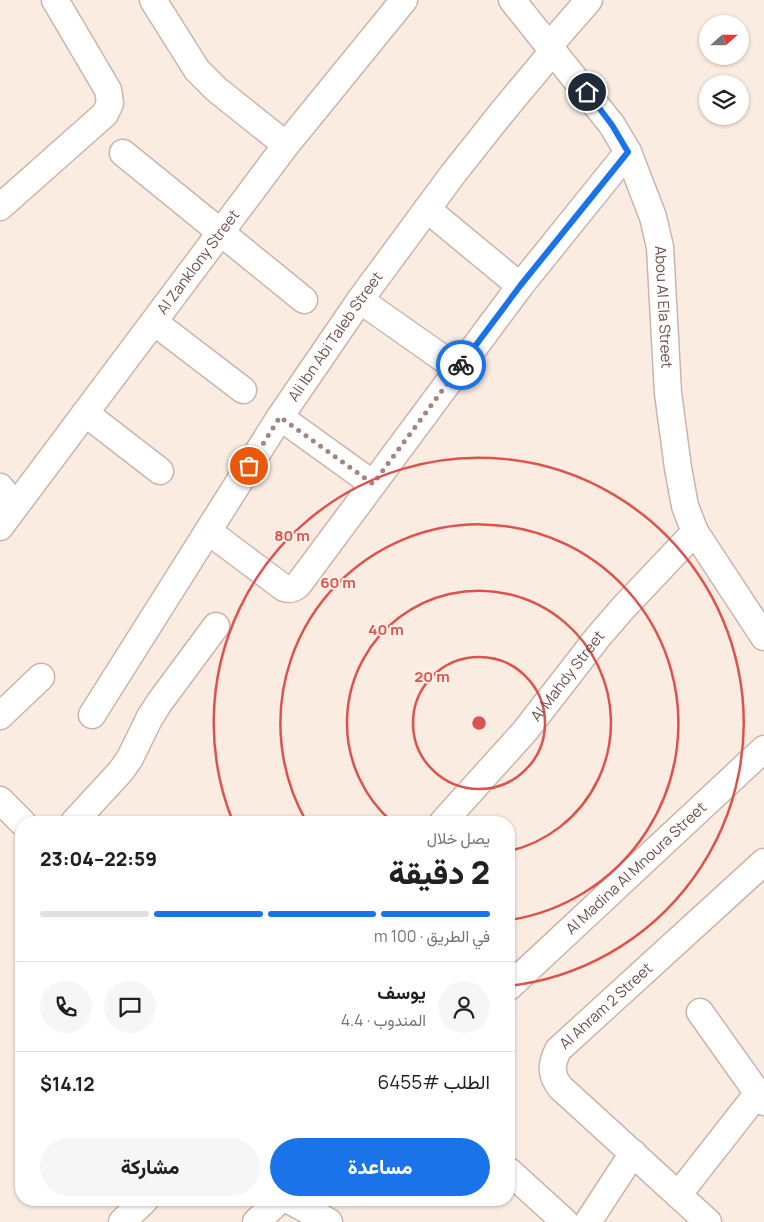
<!DOCTYPE html>
<html lang="ar">
<head>
<meta charset="utf-8">
<style>
	body { margin:0; font-family:Manrope,Vazirmatn,sans-serif; background:#f6f6f6; color:#202124; direction:rtl; height:100vh; display:flex; flex-direction:column; font-size:19px; white-space:nowrap }
	* { box-sizing:border-box; margin:0 }
	p { font-size:16px; color:#757577 }
	.icon { flex:none; width:28px; height:28px; fill:none; stroke:currentColor; stroke-width:2; stroke-linecap:round; stroke-linejoin:round }
	.map { position:relative; flex:1; overflow:hidden; direction:ltr }
	.sheet { position:absolute; left:15px; top:816px; width:500px; height:390px; display:flex; flex-direction:column; background:#fff; border-radius:20px; box-shadow:0 1px 4px #0004; direction:rtl }
	.sheet>* { flex:none }
	.needle { width:32px; rotate:69deg }
	.controls { position:absolute; left:699px; top:15px; display:grid; gap:10px }
	.controls a { display:grid; place-items:center; width:50px; height:50px; border-radius:50%; background:#fff; box-shadow:0 1px 4px #0004; font-size:25px }
	.pin { position:absolute; display:grid; place-items:center; width:42px; height:42px; color:#fff; margin:-21px; border:2px solid #fff; border-radius:50%; box-shadow:0 1px 5px #0007 }
	.courier { position:absolute; display:grid; place-items:center; width:50px; height:50px; margin:-25px; border:4px solid #1a73e8; border-radius:50%; background:#fff; color:#222; box-shadow:0 1px 6px #0007 }
	.head em { font-style:normal; font-weight:800 }
	.head div { display:flex; flex-direction:column-reverse }
	.head { display:flex; align-items:center; justify-content:space-between; height:85px; padding:0 25px }
	h1 { font-size:32px; font-weight:800; line-height:38px }
	.bar { display:grid; grid-template-columns:repeat(4,1fr); gap:8px 5px; align-content:center; height:60px; padding:0 25px }
	.bar i { height:6px; border-radius:4px; background:#e0e0e0 }
	.bar .selected { background:#1a73e8 }
	.bar p { grid-column:span 4 }
	.line { display:flex; align-items:center; gap:12px; padding:0 25px; border-top:1px solid #e0e0e0 }
	.line div { flex:1 }
	.round { display:grid; place-items:center; flex:none; width:52px; height:52px; border-radius:26px; background:#f6f6f6 }
	.button { display:flex; gap:10px; margin-top:auto; padding:10px 25px }
	.button a { flex:1; height:58px; border-radius:30px; background:#1a73e8; color:#fff; font-size:20px; font-weight:800; line-height:58px; text-align:center }
	.button a+a { background:#f6f6f6; color:#202124 }
	.map>svg:first-child { display:block }
</style>
</head>
<body>
<div class="map">
<svg width="764" height="1222" viewBox="0 0 764 1222">
	<rect width="100%" height="100%" fill="#faece1"/>
	<g fill="none" stroke-linecap="round" stroke-linejoin="round">
		<defs>
			<g id="minor">
				<polyline points="153,0 197,70 216,89 286,145"/>
				<path id="s1" d="M 512,0 L 612,125 L 628,152 L 653,217 L 660,247 L 668,393 L 678,468 L 685,506 L 695,532 L 764,637"/>
				<polyline points="549,46 589,0"/>
				<polyline points="123,153 304,300"/>
				<polyline points="0,207 105,114 110,103 108,90 55,0"/>
				<polyline points="427,209 520,286"/>
				<polyline points="360,300 458,369"/>
				<polyline points="154,322 243,390"/>
				<polyline points="85,413 160,471"/>
				<polyline points="280,417 373,484"/>
				<polyline points="0,487 15,506"/>
				<path id="s2" d="M 0,527 L 286,145 L 404,0"/>
				<path d="M 208,531 L 284,588 C 290,590 293,589 298,585 L 520,286 L 628,152"/>
				<path id="s3" d="M 92,715 L 280,417 L 360,300 L 453,174 L 503,111 L 553,51"/>
				<polyline points="0,716 41,677"/>
				<polyline points="0,800 22,822"/>
				<polyline points="74,822 121,771 130,758 149,719 159,703 216,626"/>
				<path id="s4" d="M 443,822 L 525,731 L 598,637 L 624,607 L 695,532"/>
				<path id="s5" d="M 509,987 L 764,749"/>
				<polyline points="700,1012 764,1102"/>
				<polyline points="509,1171 565,1222"/>
				<polyline points="678,1195 758,1093"/>
				<polyline points="289,1200 329,1222"/>
				<polyline points="122,1222 145,1200"/>
				<polyline points="256,1222 280,1200"/>
				<polyline points="588,1222 633,1153"/>
				<path id="s6" d="M 708,1222 L 561,1088 C 550,1075 551,1065 558,1050 L 764,862"/>
			</g>
		</defs>
		<use href="#minor" stroke="#ccb4ab" stroke-width="29"/>
		<use href="#minor" stroke="#fff" stroke-width="26"/>
	</g>
	<g fill="none" stroke-linecap="round" stroke-linejoin="round">
		<polyline stroke="#a0877f" stroke-width="5" stroke-dasharray="0 9" points="249,466 280,417 373,484 461,365"/>
		<polyline stroke="#1a73e8" stroke-width="6" points="461,365 520,286 628,152 612,125 587,92"/>
	</g>
	<g fill="none" stroke="#dd524c" stroke-width="2.5">
		<circle cx="479" cy="723" r="66"/>
		<path d="M392 822A132 132 0 1 1 510 851"/>
		<path d="M306 821A199 199 0 1 1 510 920"/>
		<path d="M233 822A265 265 0 1 1 509 986"/>
	</g>
	<g text-anchor="middle" stroke-width="4" stroke-linejoin="round" paint-order="stroke">
		<g font-size="15" fill="#6f504a" stroke="#fef0e6">
			<text dy="5" stroke="none"><textPath href="#s2" startOffset="331">Al Zanklony Street</textPath></text>
			<text dy="5" stroke="none"><textPath href="#s1" startOffset="352">Abou Al Ela Street</textPath></text>
			<text dy="5" stroke="none"><textPath href="#s3" startOffset="450">Ali Ibn Abi Taleb Street</textPath></text>
			<text dy="5" stroke="none"><textPath href="#s4" startOffset="192">Al Mahdy Street</textPath></text>
			<text dy="5" stroke="none"><textPath href="#s5" startOffset="174">Al Madina Al Mnoura Street</textPath></text>
			<text dy="5" stroke="none"><textPath href="#s6" startOffset="305">Al Ahram 2 Street</textPath></text>
		</g>
	</g>
	<circle cx="479" cy="723" r="8" fill="#dd524c" stroke="#fef0e6" stroke-width="2.5"/>
	<g font-size="15" text-anchor="middle" font-weight="bold" fill="#dd524c" stroke="#fef0e6" stroke-width="4" stroke-linejoin="round" paint-order="stroke">
		<text x="292" y="541">80 m</text>
		<text x="338" y="588">60 m</text>
		<text x="386" y="635">40 m</text>
		<text x="432" y="682">20 m</text>
	</g>
</svg>
<div class="controls">
<a><svg class="needle" viewBox="-14 -14 28 28"><path d="M0-13l5 13h-10z" fill="#e53935"/><path d="M0 13l5-13h-10z" fill="#757577"/></svg></a>
<a><svg class="icon" aria-label="layers" viewBox="0 0 24 24"><path d="M12 4l9 5-9 5-9-5zM3 14l9 5 9-5"/></svg></a>
</div>
<div class="pin" style="left:249px;top:466px;background:#ea580c"><svg class="icon" aria-label="bag" viewBox="0 0 24 24"><path d="M5 8h14l-1 12H6zM9 8a3 3 0 0 1 6 0"/></svg></div>
<div class="pin" style="left:587px;top:92px;background:#1f2937"><svg class="icon" aria-label="home" viewBox="0 0 24 24"><path d="M3 11l9-7 9 7M6 9v11h12V9"/></svg></div>
<div class="courier" style="left:461px;top:365px"><svg class="icon" aria-label="bike" viewBox="0 0 24 24"><circle cx="6" cy="16" r="4"/><circle cx="18" cy="16" r="4"/><path d="M6 16l4-8h5l3 8M10 8l3 8H6M13 5h3"/></svg></div>
<section class="sheet">
<div class="head"><div><h1>2 دقيقة</h1><p>يصل خلال</p></div><em>22:59–23:04</em></div>
<div class="bar"><i class="selected"></i><i class="selected"></i><i class="selected"></i><i></i><p>في الطريق · 100 m</p></div>
<div class="line" style="height:90px"><a class="round"><svg class="icon" aria-label="person" viewBox="0 0 24 24"><circle cx="12" cy="8" r="4"/><path d="M4 21q1-7 8-7t8 7"/></svg></a><div><b>يوسف</b><p>المندوب · 4.4</p></div><a class="round"><svg class="icon" aria-label="chat" viewBox="0 0 24 24"><path d="M4 5h16v11H9l-5 4z"/></svg></a><a class="round"><svg class="icon" aria-label="phone" viewBox="0 0 24 24"><path d="M5 4h4l2 5-3 2q2 4 5 5l2-3 5 2v4C11 20 4 13 5 4z"/></svg></a></div>
<div class="line" style="height:65px"><div>الطلب #6455</div><b>$14.12</b></div>
<div class="button"><a>مساعدة</a><a>مشاركة</a></div>
</section>
</div>
</body>
</html>
